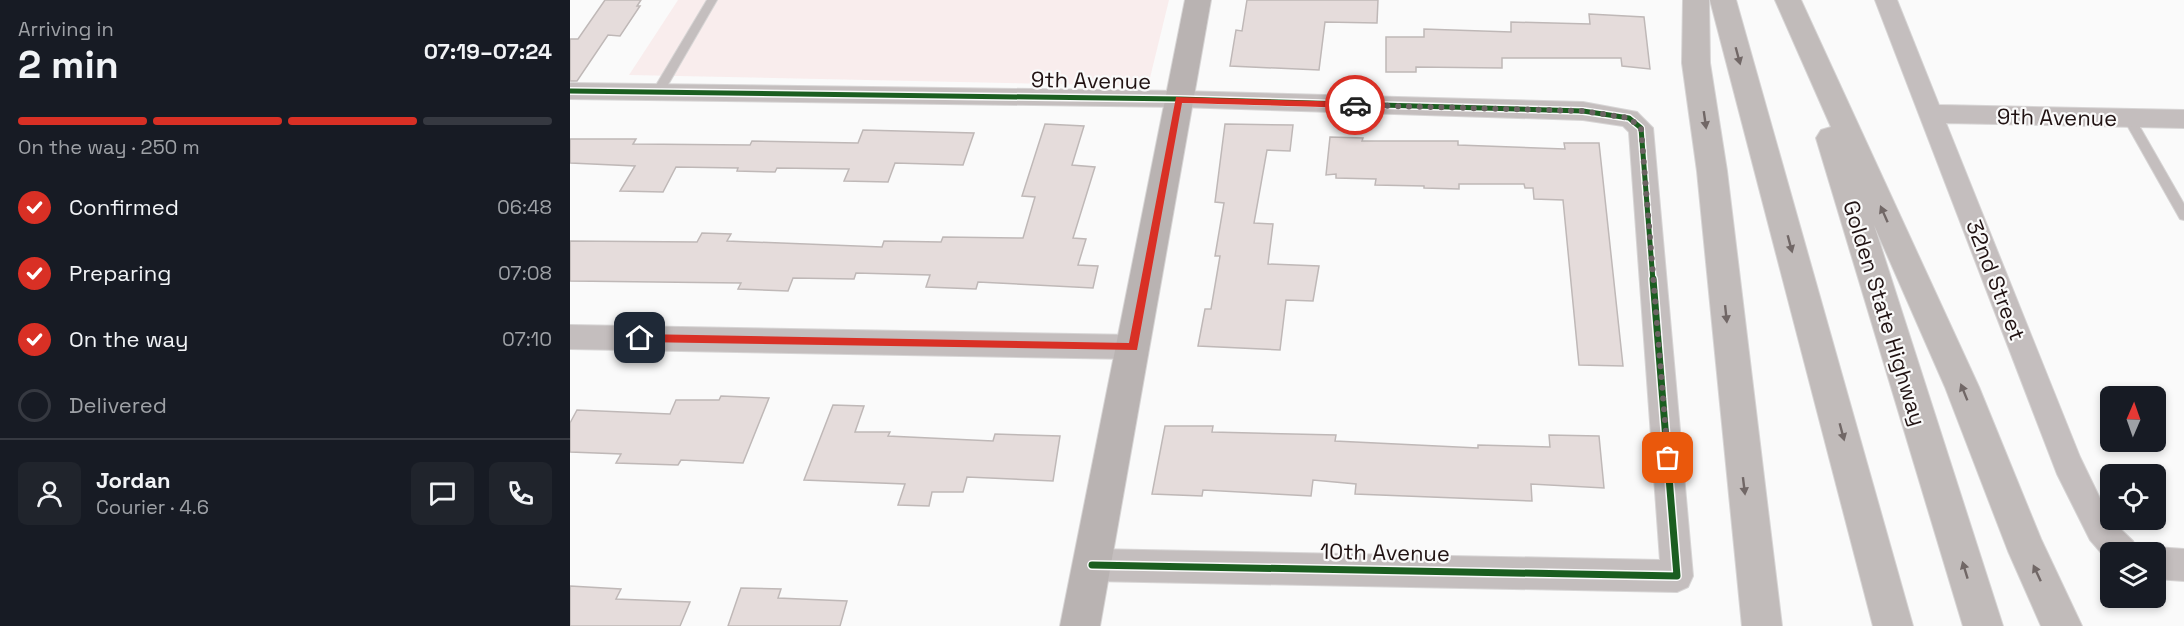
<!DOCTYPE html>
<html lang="en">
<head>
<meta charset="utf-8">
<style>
	body { margin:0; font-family:"Space Grotesk",sans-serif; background:#20242c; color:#f1f3f6; height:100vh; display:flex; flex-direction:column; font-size:22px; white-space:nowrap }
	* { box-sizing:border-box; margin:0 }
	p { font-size:20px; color:#9ea1a6 }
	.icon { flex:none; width:33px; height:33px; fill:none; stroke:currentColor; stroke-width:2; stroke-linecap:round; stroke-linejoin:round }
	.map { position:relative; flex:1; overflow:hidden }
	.side { display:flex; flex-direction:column; background:#171b24; width:570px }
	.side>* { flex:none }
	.needle { width:39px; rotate:2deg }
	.tools { position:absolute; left:1530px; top:386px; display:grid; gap:12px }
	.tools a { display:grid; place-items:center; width:66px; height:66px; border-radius:9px; background:#171b24; box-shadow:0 3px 9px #0003; font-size:30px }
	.pin { position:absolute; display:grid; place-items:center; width:51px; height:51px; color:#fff; margin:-26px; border-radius:12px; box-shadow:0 3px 9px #0006 }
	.courier { position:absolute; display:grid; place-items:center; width:60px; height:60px; margin:-30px; border:4px solid #d93025; border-radius:50%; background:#fff; color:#222; box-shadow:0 2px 8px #0007 }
	.overview em { font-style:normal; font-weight:600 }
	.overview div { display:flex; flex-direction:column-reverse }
	.overview { display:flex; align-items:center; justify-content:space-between; height:102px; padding:0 18px }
	h1 { font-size:39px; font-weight:600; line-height:45px }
	.bar { display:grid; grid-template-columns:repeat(4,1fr); gap:9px 6px; align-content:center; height:72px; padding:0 18px }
	.bar i { height:8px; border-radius:4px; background:#363941 }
	.bar .current { background:#d93025 }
	.bar p { grid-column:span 4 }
	.line { display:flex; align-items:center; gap:15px; padding:0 18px; border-top:2px solid #363941 }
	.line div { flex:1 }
	.round { display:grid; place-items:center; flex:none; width:63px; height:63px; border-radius:9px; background:#20242c }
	ol { padding:0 18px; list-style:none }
	li { display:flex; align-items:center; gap:18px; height:66px }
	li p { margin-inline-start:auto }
	li .icon { padding:6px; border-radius:50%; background:#d93025; color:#fff; stroke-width:4 }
	li:last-child { color:#9ea1a6 }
	li i { width:33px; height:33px; border:3px solid #363941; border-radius:50% }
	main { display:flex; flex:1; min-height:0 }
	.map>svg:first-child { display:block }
</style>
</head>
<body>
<main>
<section class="side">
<div class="overview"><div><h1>2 min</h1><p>Arriving in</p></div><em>07:19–07:24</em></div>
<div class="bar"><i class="current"></i><i class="current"></i><i class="current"></i><i></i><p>On the way · 250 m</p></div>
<ol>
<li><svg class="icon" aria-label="check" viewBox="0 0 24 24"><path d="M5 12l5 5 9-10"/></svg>Confirmed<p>06:48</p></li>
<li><svg class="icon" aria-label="check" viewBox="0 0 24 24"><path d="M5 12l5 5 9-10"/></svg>Preparing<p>07:08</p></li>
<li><svg class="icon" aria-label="check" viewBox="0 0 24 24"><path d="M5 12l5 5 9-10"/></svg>On the way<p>07:10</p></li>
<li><i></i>Delivered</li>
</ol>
<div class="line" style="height:108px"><a class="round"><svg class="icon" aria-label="person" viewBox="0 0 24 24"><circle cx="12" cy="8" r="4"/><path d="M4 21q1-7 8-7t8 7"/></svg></a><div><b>Jordan</b><p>Courier · 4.6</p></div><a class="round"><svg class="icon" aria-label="chat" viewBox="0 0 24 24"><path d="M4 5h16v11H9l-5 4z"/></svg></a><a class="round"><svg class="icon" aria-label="phone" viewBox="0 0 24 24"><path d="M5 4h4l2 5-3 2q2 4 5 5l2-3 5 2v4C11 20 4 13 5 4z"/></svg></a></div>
</section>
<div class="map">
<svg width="1614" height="626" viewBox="0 0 1614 626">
	<rect width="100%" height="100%" fill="#fafafa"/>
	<polygon fill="#f9eded" points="108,0 599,0 578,86 59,75"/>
	<g fill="#e5dcdb" stroke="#bfb8b7" stroke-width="1.5">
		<polygon points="35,0 71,0 67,6 70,6 50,36 38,35 7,81 0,81 0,39 8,39"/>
		<polygon points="677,0 808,0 807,23 755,22 749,70 660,66 666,30 672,31"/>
		<polygon points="1019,14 1074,17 1080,69 1052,66 1051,58 932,58 932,68 846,67 846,72 816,72 816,37 854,37 854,29 941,32 941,22 1020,24"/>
		<polygon points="475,124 514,126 502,165 525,167 503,238 516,239 508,265 528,266 523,288 408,282 406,289 356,287 360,275 286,273 284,279 223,278 218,291 168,289 171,283 0,281 0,241 127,242 132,233 161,234 157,241 312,247 314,241 371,242 373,237 453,238 465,197 452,196"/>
		<polygon points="655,124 723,125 720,151 697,150 684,223 703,224 698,264 749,266 743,301 716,300 710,350 628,346 635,309 641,309 650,256 645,256 654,203 645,202"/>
		<polygon points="293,130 404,133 393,165 325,163 318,182 274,181 279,169 207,168 205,172 167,171 168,168 106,167 93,192 50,191 65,166 0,163 0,139 66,139 63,144 180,145 182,141 288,143"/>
		<polygon points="760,137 793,138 792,141 888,141 888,145 995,149 994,143 1029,143 1053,366 1009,365 993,200 964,199 963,188 955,188 954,184 889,184 889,189 854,188 854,186 805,185 806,179 766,178 766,174 756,175"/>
		<polygon points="151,396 199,398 173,463 111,460 108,465 46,463 51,454 0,452 0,423 7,410 100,414 106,400 149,400"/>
		<polygon points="263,405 294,406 285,432 320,432 318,436 423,441 425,434 490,436 483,481 397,477 393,492 362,492 359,506 328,505 335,484 234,480"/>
		<polygon points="595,426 643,426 642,432 766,435 765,441 908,448 908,445 980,447 979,435 1029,436 1034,488 961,484 962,501 785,494 786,484 743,480 741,496 633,490 632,496 582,494"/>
		<polygon points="0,586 51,589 46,599 120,602 110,626 0,626"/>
		<polygon points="171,588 211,589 208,598 277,601 270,626 158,626"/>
	</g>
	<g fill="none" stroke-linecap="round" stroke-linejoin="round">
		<defs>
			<g id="lane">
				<polygon points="137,0 147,0 92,95 84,95 82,92"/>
				<polygon points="1559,114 1563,115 1614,204 1614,220 1610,219 1553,118"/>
			</g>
			<g id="street">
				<polygon points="1305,0 1327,0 1369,105 1614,110 1614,128 1376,123 1510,457 1540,519 1563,541 1568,552 1540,552 1540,563 1520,540 1487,474"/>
				<polygon points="0,83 609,91 1013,102 1067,112 1083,128 1123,576 1118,587 1107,592 522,581 511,576 506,565 511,554 522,549 1090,560 1059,132 1053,126 1013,120 609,107 0,99"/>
				<polygon points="0,325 563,335 573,338 577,347 573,356 563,359 0,349"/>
				<polygon points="1586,547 1614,549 1614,581 1586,579 1586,552 1575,552"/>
			</g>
			<polygon id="secondary" points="615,0 641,0 530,626 490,626"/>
			<g id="highway">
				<polygon points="1113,0 1139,0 1140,63 1157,171 1212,626 1172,626 1127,171 1112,63"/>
				<polygon points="1140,0 1166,0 1343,626 1303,626"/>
				<polygon points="1205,0 1231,0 1409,387 1471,539 1512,626 1471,626 1438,551 1375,387 1304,225 1433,626 1393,626 1246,138 1251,130 1261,127"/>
			</g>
		</defs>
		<use href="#lane" stroke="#d7d5d5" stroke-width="2"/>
		<use href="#street" stroke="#d7d5d5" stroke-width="2"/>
		<use href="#secondary" stroke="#d7d5d5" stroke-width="2"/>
		<use href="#highway" stroke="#d7d5d5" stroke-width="2"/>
		<use href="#lane" fill="#c4bebe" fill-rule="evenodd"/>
		<use href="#street" fill="#c4bebe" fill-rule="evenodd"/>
		<use href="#secondary" fill="#b9b3b2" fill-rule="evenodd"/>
		<use href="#highway" fill="#c1bbba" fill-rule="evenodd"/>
		<defs>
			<polyline id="cycleway-far1" points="0,91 609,99 1013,111 1059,118 1071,128 1083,281"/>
			<polyline id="cycleway" points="522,565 1107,576 1083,279"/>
		</defs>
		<use href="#cycleway-far1" stroke="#fafafa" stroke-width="8"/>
		<use href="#cycleway" stroke="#fafafa" stroke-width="10"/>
		<use href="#cycleway-far1" stroke="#1b5e20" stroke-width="5"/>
		<use href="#cycleway" stroke="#1b5e20" stroke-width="7"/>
	</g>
	<defs><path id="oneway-solid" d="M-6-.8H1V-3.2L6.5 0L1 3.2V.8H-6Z" transform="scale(1.5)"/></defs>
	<g fill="#716766">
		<use href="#oneway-solid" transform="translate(1168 56) rotate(75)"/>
		<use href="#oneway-solid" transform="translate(1135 120) rotate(82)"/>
		<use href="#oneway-solid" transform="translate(1314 214) rotate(-114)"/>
		<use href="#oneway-solid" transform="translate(1220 244) rotate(75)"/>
		<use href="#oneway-solid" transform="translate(1156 314) rotate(84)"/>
		<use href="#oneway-solid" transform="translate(1394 392) rotate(-112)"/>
		<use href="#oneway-solid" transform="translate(1272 432) rotate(75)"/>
		<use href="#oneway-solid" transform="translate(1174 486) rotate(83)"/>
		<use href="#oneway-solid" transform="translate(1395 570) rotate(-107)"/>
		<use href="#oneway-solid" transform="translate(1467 573) rotate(-115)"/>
	</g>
	<polygon fill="#d93025" points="606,97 785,102 789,105 785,108 612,103 567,350 70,342 65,338 70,334 559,343"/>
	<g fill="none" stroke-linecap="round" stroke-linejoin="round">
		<polyline stroke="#6d6464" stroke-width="6" stroke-dasharray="0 10.8" points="785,105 1013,111 1059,118 1071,128 1098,458"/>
	</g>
	<g text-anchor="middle" stroke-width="4.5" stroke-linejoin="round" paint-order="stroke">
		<g font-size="22" fill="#211313" stroke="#fafafa">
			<text transform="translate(521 80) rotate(1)" y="8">9th Avenue</text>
			<text transform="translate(1487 117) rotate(1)" y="8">9th Avenue</text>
			<text transform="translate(1426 280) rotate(69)" y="8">32nd Street</text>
			<text transform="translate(1315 313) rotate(73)" y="8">Golden State Highway</text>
			<text transform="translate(815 552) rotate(1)" y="8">10th Avenue</text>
		</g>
	</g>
</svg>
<div class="tools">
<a><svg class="needle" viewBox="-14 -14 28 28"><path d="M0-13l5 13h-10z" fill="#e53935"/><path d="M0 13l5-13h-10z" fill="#9ea1a6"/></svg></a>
<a><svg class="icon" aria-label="locate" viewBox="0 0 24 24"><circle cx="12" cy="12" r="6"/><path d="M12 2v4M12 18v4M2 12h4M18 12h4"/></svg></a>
<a><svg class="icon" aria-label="layers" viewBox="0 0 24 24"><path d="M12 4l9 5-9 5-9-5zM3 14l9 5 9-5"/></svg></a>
</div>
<div class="pin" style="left:1098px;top:458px;background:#ea580c"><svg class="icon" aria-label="bag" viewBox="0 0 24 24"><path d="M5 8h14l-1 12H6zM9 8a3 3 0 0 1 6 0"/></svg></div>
<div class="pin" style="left:70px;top:338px;background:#1f2937"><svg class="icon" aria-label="home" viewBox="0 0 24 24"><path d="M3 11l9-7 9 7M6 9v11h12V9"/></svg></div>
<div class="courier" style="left:785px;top:105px"><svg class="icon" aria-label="car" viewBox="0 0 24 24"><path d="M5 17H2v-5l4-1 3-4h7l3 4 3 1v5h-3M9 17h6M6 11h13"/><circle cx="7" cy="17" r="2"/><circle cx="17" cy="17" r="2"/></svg></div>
</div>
</main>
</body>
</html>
